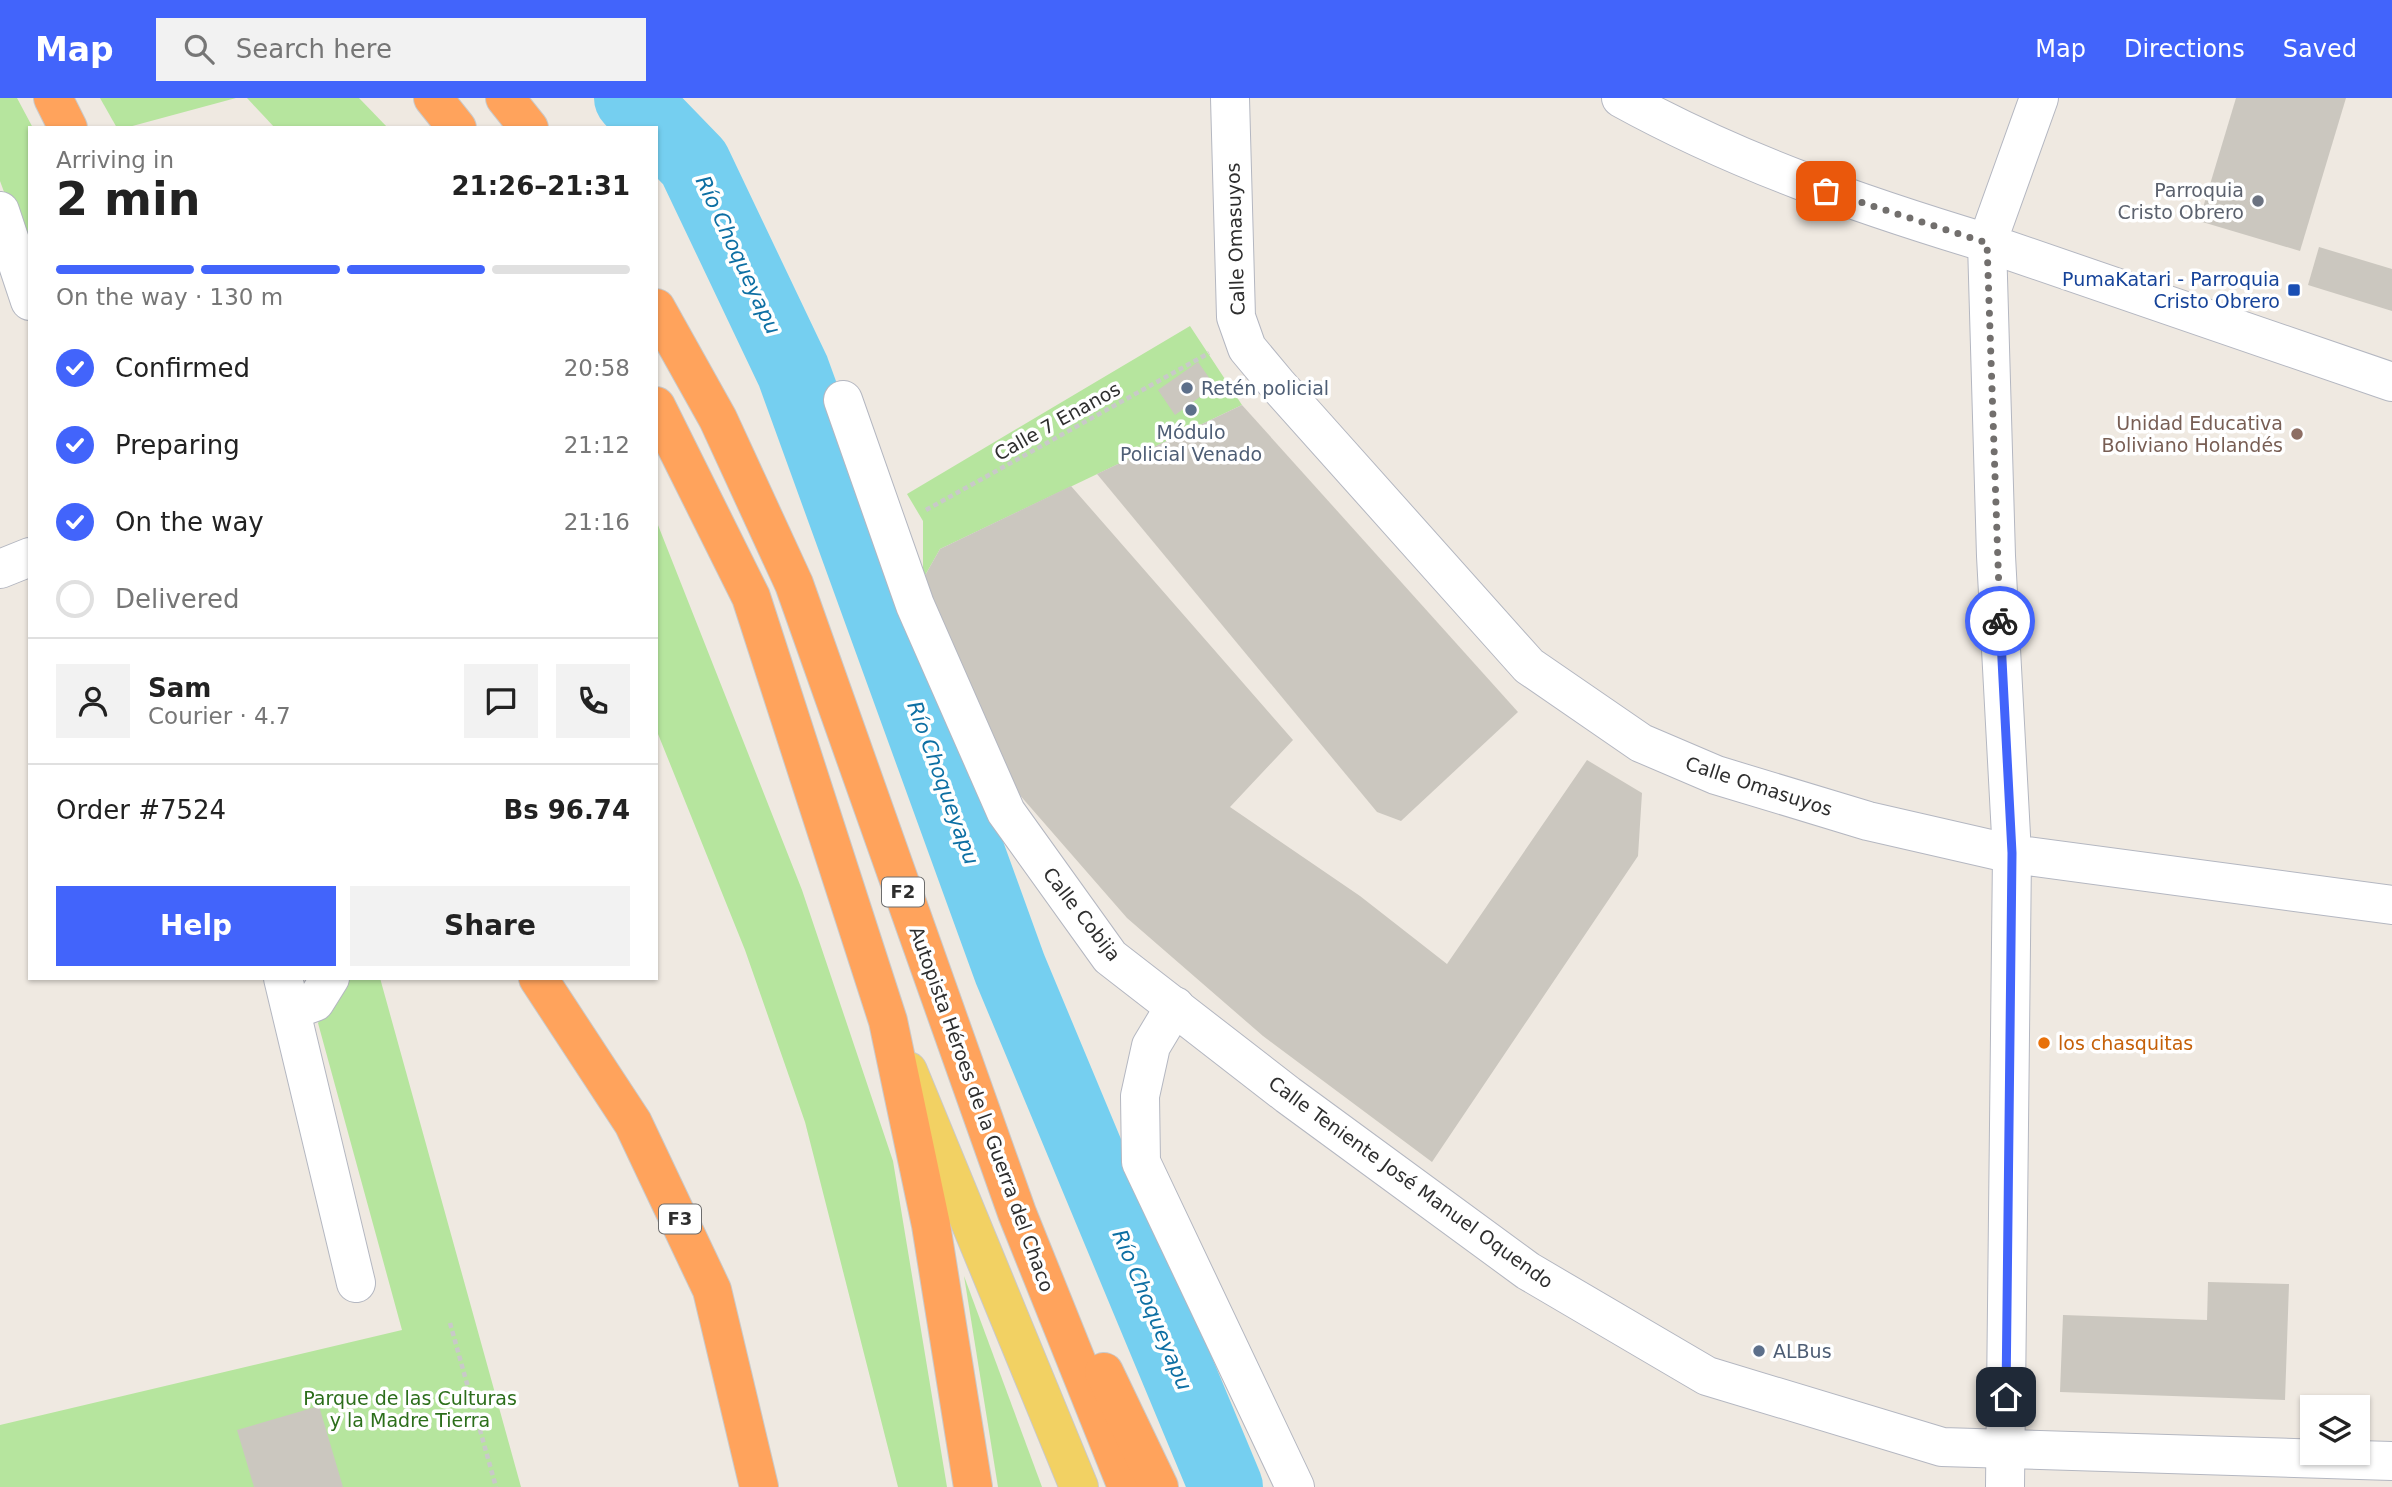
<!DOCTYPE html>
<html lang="en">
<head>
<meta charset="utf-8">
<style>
	body { margin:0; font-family:"DejaVu Sans",sans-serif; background:#f2f2f2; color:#222; height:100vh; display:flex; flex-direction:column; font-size:26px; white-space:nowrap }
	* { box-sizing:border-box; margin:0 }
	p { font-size:23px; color:#767676 }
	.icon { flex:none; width:38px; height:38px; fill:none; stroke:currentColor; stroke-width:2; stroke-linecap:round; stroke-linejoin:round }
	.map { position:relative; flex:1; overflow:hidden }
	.details { position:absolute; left:28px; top:28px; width:630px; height:854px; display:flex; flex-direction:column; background:#fff; border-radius:0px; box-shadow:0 2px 5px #0004 }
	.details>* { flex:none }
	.tools { position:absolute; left:2300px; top:1297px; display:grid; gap:14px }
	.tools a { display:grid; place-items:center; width:70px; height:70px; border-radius:0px; background:#fff; box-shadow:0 2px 5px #0004; font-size:35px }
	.pin { position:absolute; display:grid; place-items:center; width:60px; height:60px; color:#fff; margin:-30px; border-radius:14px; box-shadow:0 4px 10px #0006 }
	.courier { position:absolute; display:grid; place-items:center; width:70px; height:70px; margin:-35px; border:5px solid #4264fb; border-radius:50%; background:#fff; color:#222; box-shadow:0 2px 9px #0007 }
	.summary em { font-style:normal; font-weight:800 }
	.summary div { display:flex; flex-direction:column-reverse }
	.summary { display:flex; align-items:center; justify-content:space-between; height:119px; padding:0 28px }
	h1 { font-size:46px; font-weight:800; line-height:52px }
	.bar { display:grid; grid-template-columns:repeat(4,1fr); gap:10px 7px; align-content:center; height:84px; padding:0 28px }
	.bar i { height:9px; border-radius:5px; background:#e0e0e0 }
	.bar .current { background:#4264fb }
	.bar p { grid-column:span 4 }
	.line { display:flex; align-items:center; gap:18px; padding:0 28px; border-top:2px solid #e0e0e0 }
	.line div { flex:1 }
	.round { display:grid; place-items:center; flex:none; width:74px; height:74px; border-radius:0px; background:#f2f2f2 }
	ol { padding:0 28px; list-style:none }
	li { display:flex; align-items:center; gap:21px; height:77px }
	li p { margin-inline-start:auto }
	li .icon { padding:7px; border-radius:50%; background:#4264fb; color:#fff; stroke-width:4 }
	li:last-child { color:#767676 }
	li i { width:38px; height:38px; border:4px solid #e0e0e0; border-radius:50% }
	.primary-button { display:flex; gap:14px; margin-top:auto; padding:14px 28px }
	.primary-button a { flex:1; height:80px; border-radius:0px; background:#4264fb; color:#fff; font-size:28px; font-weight:800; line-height:80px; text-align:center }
	.primary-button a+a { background:#f2f2f2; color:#222 }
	header { display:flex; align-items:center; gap:42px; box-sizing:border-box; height:98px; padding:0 35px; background:#4264fb; color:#fff }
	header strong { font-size:33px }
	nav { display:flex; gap:38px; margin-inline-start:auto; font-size:24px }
	.search { width:490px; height:63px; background:#f2f2f2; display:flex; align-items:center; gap:18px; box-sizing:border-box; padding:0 24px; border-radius:0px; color:#767676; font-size:26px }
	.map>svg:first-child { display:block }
</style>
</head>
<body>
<header>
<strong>Map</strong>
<div class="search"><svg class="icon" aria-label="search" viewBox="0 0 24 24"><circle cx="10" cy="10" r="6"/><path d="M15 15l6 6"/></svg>Search here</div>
<nav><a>Map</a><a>Directions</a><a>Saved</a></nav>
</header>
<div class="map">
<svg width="2392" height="1389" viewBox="0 0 2392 1389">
	<rect width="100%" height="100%" fill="#efe9e1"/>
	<g fill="#b6e59e">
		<polygon points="0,0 17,0 33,30 30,30 30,164 0,83"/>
		<polygon points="100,0 236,0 125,30 117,30"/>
		<polygon points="247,0 359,0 388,30 275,30"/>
		<polygon points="1190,228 1242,307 940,451 923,481 923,423 907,396"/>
		<polygon points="656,422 802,792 893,1063 947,1389 898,1389 805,1024 745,852 656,631"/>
		<polygon points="348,880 380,880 521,1389 0,1389 0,1327 402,1232 318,925"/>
		<polygon points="964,1178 1042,1389 998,1389"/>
	</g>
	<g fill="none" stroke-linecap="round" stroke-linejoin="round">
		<polyline stroke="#75cff0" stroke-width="74" points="631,0 694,65 793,273 1010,871 1226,1389"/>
	</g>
	<g fill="#cbc7bf">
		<polygon points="2236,0 2346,0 2300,153 2199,123"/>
		<polygon points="2319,149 2392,171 2392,213 2308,187"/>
		<polygon points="1198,264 1215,288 1175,317 1158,292"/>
		<polygon points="1242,307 1518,614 1401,723 1377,714 1097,376"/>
		<polygon points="1071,388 1293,642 1230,709 1360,798 1447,866 1587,662 1642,695 1638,758 1432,1064 1263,938 1127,820 1018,695 923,481 940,451"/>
		<polygon points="2208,1184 2289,1186 2285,1302 2060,1294 2063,1217 2207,1222"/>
		<polygon points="319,1308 343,1389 254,1389 237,1332"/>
	</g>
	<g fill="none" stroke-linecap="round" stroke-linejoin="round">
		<defs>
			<g id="street">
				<path d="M 1621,0 C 1737,64 1861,107 1987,145 L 1996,458 L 2012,756 L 2392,807"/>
				<polyline points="0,113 30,203"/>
				<polyline points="843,302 915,507 1006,714 1110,859 1288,997 1528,1173 1707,1278 1942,1349 2392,1363"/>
				<polyline points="0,471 30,459"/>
				<polyline points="283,880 356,1185"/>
				<polyline points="1175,908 1151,948 1140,998 1141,1064 1295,1389"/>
				<polyline points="293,912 315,904 330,880"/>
			</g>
			<g id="secondary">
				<polyline points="1230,0 1236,219 1247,250 1277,286 1529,568 1641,645 1716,677 1868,723 2012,756 2005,1389"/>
				<polyline points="2039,0 1987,145 2392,284"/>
			</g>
			<polyline id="primary" points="908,973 1079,1389"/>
			<g id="highway">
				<polyline points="53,0 68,30"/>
				<polyline points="433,0 457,30"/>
				<polyline points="505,0 529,30"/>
				<polyline points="656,210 718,321 794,486 1017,1115 1127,1389"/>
				<polyline points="656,308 751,499 888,923 931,1127 973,1389"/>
				<polyline points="538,880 633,1025 712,1192 759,1389"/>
				<polyline points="1104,1274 1159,1389"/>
			</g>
		</defs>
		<use href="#street" stroke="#b4b7c1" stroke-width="40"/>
		<use href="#secondary" stroke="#b4b7c1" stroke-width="40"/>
		<use href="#primary" stroke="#c9c9c9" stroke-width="40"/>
		<use href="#highway" stroke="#c9c9c9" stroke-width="40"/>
		<g stroke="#c9c9c9" stroke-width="4.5" stroke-dasharray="5 3.5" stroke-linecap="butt">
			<polyline points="926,412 1209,255"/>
			<polyline points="450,1225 496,1389"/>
		</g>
		<use href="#street" stroke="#fff" stroke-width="38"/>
		<use href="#secondary" stroke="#fff" stroke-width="38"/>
		<use href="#primary" stroke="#f2d163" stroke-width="38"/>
		<use href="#highway" stroke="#ffa35c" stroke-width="38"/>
	</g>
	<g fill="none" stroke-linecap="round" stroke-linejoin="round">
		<polyline stroke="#726f6d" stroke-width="7" stroke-dasharray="0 12.6" points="1826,93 1987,145 2000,523"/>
		<polyline stroke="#4264fb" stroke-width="9" points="2000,523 2012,755 2006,1299"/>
	</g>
	<circle fill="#6b7280" stroke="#fff" stroke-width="2.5" cx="2258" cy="103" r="7"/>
	<rect fill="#1a4fb4" stroke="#fff" stroke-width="2.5" x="2287" y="185" width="14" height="14" rx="3.5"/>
	<g fill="#5c6f8a" stroke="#fff" stroke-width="2.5">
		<circle cx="1187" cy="290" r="7"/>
		<circle cx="1191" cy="312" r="7"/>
		<circle cx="1759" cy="1253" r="7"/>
	</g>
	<circle fill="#8d6e63" stroke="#fff" stroke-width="2.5" cx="2297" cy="336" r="7"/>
	<circle fill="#e8710a" stroke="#fff" stroke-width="2.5" cx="2044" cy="945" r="7"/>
	<g text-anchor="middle" stroke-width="7" stroke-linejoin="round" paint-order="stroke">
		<g fill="#fff" stroke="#6d6d6d" stroke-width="2">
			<rect x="882" y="779.5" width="42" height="29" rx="5"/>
			<rect x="659" y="1106.5" width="42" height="29" rx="5"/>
		</g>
		<g font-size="18" font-weight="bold" fill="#2e2e2e">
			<text x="903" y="800">F2</text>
			<text x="680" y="1127">F3</text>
		</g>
		<g font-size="19" fill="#5b616d" stroke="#fff" text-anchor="end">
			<text x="2244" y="99">Parroquia<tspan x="2244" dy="22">Cristo Obrero</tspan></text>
		</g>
		<g font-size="19" fill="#2e2e2e" stroke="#fff">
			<text transform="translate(1235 141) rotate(-92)" y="7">Calle Omasuyos</text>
			<text transform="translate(1057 323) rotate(-29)" y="7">Calle 7 Enanos</text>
			<text transform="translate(1759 688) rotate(18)" y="7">Calle Omasuyos</text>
			<text transform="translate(1082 816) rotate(52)" y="7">Calle Cobija</text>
			<text transform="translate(982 1011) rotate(70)" y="7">Autopista Héroes de la Guerra del Chaco</text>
			<text transform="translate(1411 1084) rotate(36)" y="7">Calle Teniente José Manuel Oquendo</text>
		</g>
		<g font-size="19" fill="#164399" stroke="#fff" text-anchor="end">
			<text x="2280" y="188">PumaKatari - Parroquia<tspan x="2280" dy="22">Cristo Obrero</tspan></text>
		</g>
		<g font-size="19" fill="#4e5e75" stroke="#fff" text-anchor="start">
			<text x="1201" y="297">Retén policial</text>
			<text x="1191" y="341" text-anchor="middle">Módulo<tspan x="1191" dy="22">Policial Venado</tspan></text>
			<text x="1773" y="1260">ALBus</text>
		</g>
		<g font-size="19" fill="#785e54" stroke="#fff" text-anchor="end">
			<text x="2283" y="332">Unidad Educativa<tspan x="2283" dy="22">Boliviano Holandés</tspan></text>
		</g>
		<g font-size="19" fill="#c56008" stroke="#fff" text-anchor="start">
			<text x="2058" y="952">los chasquitas</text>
		</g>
		<g font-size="19" fill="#2c6e1b" stroke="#fff">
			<text x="410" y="1307">Parque de las Culturas<tspan x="410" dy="22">y la Madre Tierra</tspan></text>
		</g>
		<g font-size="21" font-style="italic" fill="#0d6fa3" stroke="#fff">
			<text transform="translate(738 157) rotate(65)" y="7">Río Choqueyapu</text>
			<text transform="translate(943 685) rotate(70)" y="7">Río Choqueyapu</text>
			<text transform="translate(1152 1212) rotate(67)" y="7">Río Choqueyapu</text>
		</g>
	</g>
</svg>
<div class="tools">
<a><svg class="icon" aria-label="layers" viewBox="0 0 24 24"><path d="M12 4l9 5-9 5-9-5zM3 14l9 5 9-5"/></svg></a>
</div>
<div class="pin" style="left:1826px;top:93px;background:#ea580c"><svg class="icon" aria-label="bag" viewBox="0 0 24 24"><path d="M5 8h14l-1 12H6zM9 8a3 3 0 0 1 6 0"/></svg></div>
<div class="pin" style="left:2006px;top:1299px;background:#1f2937"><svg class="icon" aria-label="home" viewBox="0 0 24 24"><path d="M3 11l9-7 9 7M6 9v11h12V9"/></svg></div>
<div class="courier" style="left:2000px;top:523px"><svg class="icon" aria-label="bike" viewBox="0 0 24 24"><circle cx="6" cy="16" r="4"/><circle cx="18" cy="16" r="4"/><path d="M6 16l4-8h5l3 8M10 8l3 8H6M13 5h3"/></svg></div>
<section class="details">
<div class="summary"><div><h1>2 min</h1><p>Arriving in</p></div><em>21:26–21:31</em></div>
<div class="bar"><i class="current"></i><i class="current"></i><i class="current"></i><i></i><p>On the way · 130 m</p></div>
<ol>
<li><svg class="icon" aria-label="check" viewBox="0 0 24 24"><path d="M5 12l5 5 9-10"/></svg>Confirmed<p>20:58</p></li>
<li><svg class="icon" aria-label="check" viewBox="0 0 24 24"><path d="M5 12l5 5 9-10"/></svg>Preparing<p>21:12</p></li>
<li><svg class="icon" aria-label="check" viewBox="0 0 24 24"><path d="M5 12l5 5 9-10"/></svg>On the way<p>21:16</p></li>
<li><i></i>Delivered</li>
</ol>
<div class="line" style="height:126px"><a class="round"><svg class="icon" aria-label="person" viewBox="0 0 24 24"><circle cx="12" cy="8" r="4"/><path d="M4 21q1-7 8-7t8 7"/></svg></a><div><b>Sam</b><p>Courier · 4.7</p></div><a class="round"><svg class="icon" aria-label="chat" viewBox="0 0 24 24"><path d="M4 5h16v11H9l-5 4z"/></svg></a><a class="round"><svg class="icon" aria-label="phone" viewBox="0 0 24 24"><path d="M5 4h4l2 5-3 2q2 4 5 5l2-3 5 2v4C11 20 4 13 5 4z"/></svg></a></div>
<div class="line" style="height:91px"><div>Order #7524</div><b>Bs 96.74</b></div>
<div class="primary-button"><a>Help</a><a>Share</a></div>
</section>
</div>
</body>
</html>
